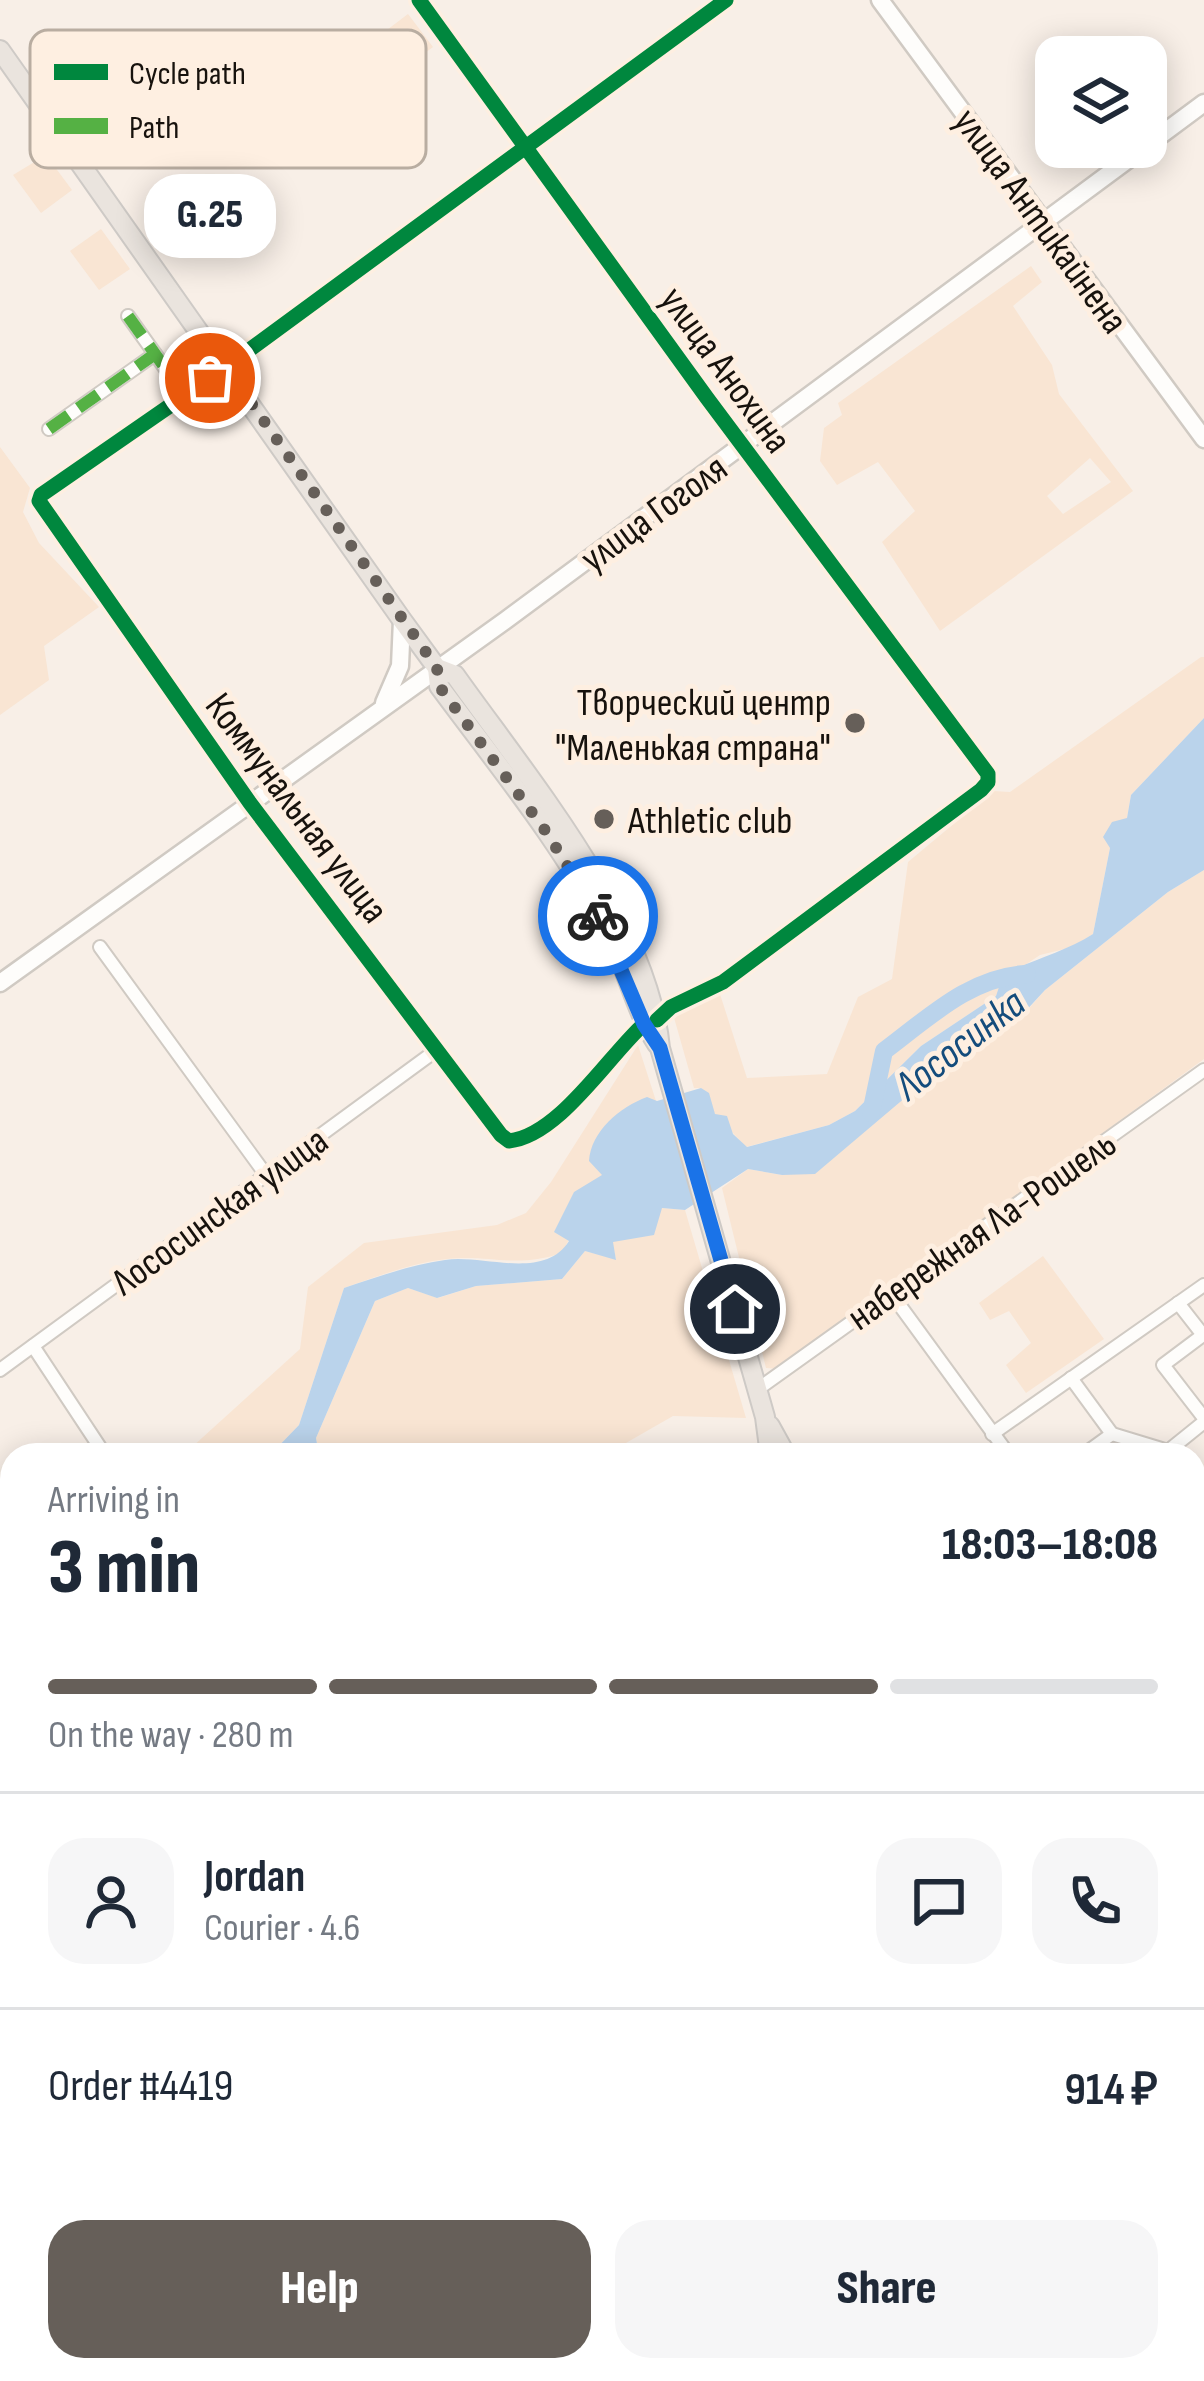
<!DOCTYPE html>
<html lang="en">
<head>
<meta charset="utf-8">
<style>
	body { margin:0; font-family:"Sofia Sans Condensed",sans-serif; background:#f6f6f7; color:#1f2937; height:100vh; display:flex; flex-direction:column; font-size:45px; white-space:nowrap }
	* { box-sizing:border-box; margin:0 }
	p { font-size:39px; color:#747a83 }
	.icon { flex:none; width:66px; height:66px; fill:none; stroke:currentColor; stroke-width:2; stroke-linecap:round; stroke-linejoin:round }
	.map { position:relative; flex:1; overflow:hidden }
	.side { position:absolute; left:0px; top:1443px; width:1206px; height:939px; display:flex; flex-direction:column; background:#fff; border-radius:36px 36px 0 0; box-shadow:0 6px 30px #0003 }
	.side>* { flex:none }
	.tools { position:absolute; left:1035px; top:36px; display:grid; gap:24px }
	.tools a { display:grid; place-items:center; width:132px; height:132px; border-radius:24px; background:#fff; box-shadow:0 6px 30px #0003; font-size:60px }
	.pin { position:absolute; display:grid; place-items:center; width:102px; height:102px; color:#fff; margin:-51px; border:6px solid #fff; border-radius:50%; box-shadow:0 3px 12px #0007 }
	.courier { position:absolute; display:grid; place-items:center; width:120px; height:120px; margin:-60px; border:9px solid #1a73e8; border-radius:50%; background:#fff; color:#222; box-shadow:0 3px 15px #0007 }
	.bubble { position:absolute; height:84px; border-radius:36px; background:#fff; box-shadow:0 6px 30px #0003; font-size:39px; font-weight:800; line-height:84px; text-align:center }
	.head em { font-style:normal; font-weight:800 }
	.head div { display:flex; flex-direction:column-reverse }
	.head { display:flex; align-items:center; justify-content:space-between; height:204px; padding:0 48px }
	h1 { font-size:78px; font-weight:800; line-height:90px }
	.bar { display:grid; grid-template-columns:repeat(4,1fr); gap:18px 12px; align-content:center; height:144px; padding:0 48px }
	.bar i { height:15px; border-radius:9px; background:#e0e1e3 }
	.bar .on { background:#665f59 }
	.bar p { grid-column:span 4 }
	.line { display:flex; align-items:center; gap:30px; padding:0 48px; border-top:3px solid #e0e1e3 }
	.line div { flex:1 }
	.round { display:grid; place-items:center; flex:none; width:126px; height:126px; border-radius:36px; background:#f6f6f7 }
	.primary-button { display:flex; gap:24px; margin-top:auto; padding:24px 48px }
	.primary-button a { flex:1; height:138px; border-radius:36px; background:#665f59; color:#fff; font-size:48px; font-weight:800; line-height:138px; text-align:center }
	.primary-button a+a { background:#f6f6f7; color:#1f2937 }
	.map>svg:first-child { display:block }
</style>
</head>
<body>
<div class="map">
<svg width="1204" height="2381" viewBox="0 0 1204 2381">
	<rect width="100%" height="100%" fill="#f8efe7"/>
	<g fill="#f9e5d3" fill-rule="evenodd">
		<polygon points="408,14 433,47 350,109 331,84 388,41 383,33"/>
		<polygon points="46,155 72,190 41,213 13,175"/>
		<polygon points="101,229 130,269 99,290 70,251"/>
		<path d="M 1031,266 L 1042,282 L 1013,306 L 1052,365 L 1059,394 L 1133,491 L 940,631 L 882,542 L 915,511 L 878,462 L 837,485 L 820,461 L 824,428 L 842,415 L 838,403 ZM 1090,458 L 1111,482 L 1063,514 L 1047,496 Z"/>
		<polygon points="0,447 30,488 23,512 39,543 99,607 44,646 49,680 0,715"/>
		<polygon points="1201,657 1204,657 1204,718 1131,795 1127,818 1110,848 1093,934 1073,947 1040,955 1004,979 996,996 921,1046 855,1111 829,1125 746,1147 715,1114 701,1088 694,1088 671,1007 719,991 747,1078 827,1074 858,997 892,979 908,862 993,791 1010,792"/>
		<polygon points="1204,870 1204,1059 780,1369 766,1368 722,1188 748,1169 782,1175 965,1047 1023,1015 1045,990 1168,892"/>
		<path d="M 638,1045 L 656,1101 L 603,1174 L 562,1253 C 514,1269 491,1254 447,1259 C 412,1263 378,1276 344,1288 L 299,1425 L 270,1455 L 188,1455 L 192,1447 L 300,1349 L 308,1287 L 364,1243 L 497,1225 L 526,1213 L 551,1182 Z"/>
		<polygon points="662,1208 685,1210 746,1418 673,1416 605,1455 319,1455 316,1438 375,1301 408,1288 438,1298 476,1286 562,1279 585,1251 616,1259 612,1242"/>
		<polygon points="1043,1256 1104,1339 1026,1393 1006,1365 1031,1343 1009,1311 990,1320 979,1303"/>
		<polygon points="12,1619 12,1870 0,1854 0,1624"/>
		<polygon points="11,2161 12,2370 407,2370 431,2381 0,2381 0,2166"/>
	</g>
	<path fill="#bad3eb" d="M 1204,718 L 1204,870 L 1168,892 L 1045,990 L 1023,1014 L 965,1047 L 815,1174 L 782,1175 L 748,1169 L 685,1210 L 662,1208 L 654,1235 L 613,1242 L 616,1260 L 585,1251 L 562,1279 L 476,1286 L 437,1298 L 408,1288 L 375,1301 L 316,1438 L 319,1455 L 270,1455 L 299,1425 L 344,1288 C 377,1277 410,1265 445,1260 C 483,1254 544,1281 569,1241 L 554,1232 L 574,1192 L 602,1175 L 589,1161 C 591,1131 620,1107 647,1097 L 657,1101 L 701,1088 L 709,1093 L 715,1114 L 727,1116 L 733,1134 L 747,1147 L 829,1125 L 855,1111 L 921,1046 L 996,996 L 1003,975 C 1033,959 1065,952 1093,934 L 1110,848 L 1103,837 L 1112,822 L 1127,818 L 1131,795 Z"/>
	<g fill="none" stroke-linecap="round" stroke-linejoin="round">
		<path stroke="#bad3eb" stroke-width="18" d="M 871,1113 L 884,1051 C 927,1019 971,976 1027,974"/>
		<defs>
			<g id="minor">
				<polyline points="128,316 185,396"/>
				<polyline points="49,429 155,354"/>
				<polyline points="100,947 266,1175"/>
				<polyline points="657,1020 671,1007 723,982 988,782 988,774 742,446"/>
				<path d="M 644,1024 C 609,1055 559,1136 509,1141 L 501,1135 L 250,803 L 39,501 L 41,495 L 226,367 L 726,0"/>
				<polyline points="890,1292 1009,1455"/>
				<polyline points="1178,1303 1203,1335 1163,1365 1204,1418"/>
				<polyline points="33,1346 105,1455"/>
				<polyline points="0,1370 438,1049"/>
				<polyline points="1071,1378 1112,1434 1083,1455"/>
				<polyline points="758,1389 1204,1070"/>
				<polyline points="992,1434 1204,1285"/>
				<polyline points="1112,1434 1168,1451 1204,1422"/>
				<polyline points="1194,1706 1204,1719"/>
			</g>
			<polyline id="tertiary" points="419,0 742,446"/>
			<g id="secondary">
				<polyline points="880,0 1204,439"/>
				<polyline points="1146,146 1204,103"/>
				<polyline points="384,703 400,666 402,620"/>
				<polyline points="0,983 506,620 1145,147"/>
				<polyline points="1194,1688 1204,1680"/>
			</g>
			<g id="primary">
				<path d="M 0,50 L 402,620 L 437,668 L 455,675 C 528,778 648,920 660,1048 L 765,1417 L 770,1455"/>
				<path d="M 437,668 L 439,686 C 498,766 563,844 608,933 C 627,969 635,1010 657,1044"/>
				<polyline points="770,1426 786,1455"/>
				<polyline points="1031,2381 1032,2370"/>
			</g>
		</defs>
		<use href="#minor" stroke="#d0cac3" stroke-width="16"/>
		<use href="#tertiary" stroke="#d0cac3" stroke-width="20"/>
		<use href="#secondary" stroke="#d0cac3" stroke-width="21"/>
		<use href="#primary" stroke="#cecac6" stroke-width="22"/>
		<use href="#minor" stroke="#fefdfb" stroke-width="12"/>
		<use href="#tertiary" stroke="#fefdfb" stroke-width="15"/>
		<use href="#secondary" stroke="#fefdfb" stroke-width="16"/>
		<use href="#primary" stroke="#eae4de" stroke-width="18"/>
		<defs>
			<g id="rail">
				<polyline points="0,1939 12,1952"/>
				<polyline points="0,1994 12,2008"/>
				<polyline points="438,2370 464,2381"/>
				<polyline points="522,2370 554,2381"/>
				<polyline points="1140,2381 1168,2370"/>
				<polyline points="1169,2381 1204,2365"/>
			</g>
		</defs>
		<use href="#rail" stroke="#c1bfbc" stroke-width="8"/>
		<use href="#rail" stroke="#feefe1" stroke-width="3" stroke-dasharray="9" stroke-linecap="butt"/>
		<g stroke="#55b144" stroke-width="12" stroke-dasharray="24 12" stroke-linecap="butt">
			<polyline points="128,316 185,396"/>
			<polyline points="49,429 155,354"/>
		</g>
		<defs>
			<g id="cycleway">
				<polyline points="419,0 707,398 988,774 988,782 981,790 723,982 671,1007 657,1020"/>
				<path d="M 644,1024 C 609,1055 559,1136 509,1141 L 501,1135 L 250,803 L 39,501 L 41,495 L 226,367 L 726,0"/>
			</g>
		</defs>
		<use href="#cycleway" stroke="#feefe1" stroke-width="22"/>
		<use href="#cycleway" stroke="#00873e" stroke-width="15"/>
	</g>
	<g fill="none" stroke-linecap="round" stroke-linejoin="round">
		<polyline stroke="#665f59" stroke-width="12" stroke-dasharray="0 21.6" points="210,378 226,367 437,668 439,686 547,833 598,916"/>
		<polyline stroke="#1a73e8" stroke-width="15" points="598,916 644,1024 660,1048 735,1309"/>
	</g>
	<g fill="#665f59" stroke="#feefe1" stroke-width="4.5">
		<circle cx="855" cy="723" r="12"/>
		<circle cx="604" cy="819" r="12"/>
	</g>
	<g text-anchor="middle" stroke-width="10" stroke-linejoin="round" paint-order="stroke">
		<g font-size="39" fill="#17120d" stroke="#feefe1">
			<text transform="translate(1042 220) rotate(54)" y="14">улица Антикайнена</text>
			<text transform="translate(727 369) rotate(54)" y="14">улица Анохина</text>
			<text transform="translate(653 512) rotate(-36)" y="14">улица Гоголя</text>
			<text transform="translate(298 807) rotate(53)" y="14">Коммунальная улица</text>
			<text transform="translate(219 1210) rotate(-36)" y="14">Лососинская улица</text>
			<text transform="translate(981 1229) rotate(-35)" y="14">набережная Ла-Рошель</text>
		</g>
		<g font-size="39" fill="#17120d" stroke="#feefe1" text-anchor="end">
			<text x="831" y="715">Творческий центр<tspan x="831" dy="45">"Маленькая страна"</tspan></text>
			<text x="628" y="833" text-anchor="start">Athletic club</text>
		</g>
		<g font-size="42" font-style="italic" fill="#144c7c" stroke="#feefe1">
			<text transform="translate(959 1043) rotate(-38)" y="15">Лососинка</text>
		</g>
	</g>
	<rect x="30" y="30" width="396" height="138" rx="18" fill="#feefe1" stroke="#b9ada1" stroke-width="3"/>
	<rect x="54" y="64" width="54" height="16" fill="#00873e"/>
	<rect x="54" y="118" width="54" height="16" fill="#55b144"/>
	<g font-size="33" fill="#17120d">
		<text x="129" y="84">Cycle path</text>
		<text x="129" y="138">Path</text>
	</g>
</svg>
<div class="tools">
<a><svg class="icon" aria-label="layers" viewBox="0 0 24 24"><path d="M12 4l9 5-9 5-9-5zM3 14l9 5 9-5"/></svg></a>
</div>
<div class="pin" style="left:210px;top:378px;background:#ea580c"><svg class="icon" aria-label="bag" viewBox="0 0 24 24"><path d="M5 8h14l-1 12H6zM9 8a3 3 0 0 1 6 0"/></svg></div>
<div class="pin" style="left:735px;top:1309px;background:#1f2937"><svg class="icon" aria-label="home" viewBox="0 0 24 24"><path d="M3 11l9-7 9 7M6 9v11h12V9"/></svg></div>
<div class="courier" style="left:598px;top:916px"><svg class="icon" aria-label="bike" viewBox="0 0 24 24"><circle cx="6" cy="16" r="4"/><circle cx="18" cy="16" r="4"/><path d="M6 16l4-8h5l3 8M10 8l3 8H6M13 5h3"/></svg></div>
<div class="bubble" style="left:144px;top:174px;width:132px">G.25</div>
<section class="side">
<div class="head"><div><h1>3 min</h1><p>Arriving in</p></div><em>18:03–18:08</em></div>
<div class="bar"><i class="on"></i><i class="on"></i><i class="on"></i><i></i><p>On the way · 280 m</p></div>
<div class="line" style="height:216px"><a class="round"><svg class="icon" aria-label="person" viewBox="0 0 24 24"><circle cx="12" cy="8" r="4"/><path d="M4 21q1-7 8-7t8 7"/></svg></a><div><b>Jordan</b><p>Courier · 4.6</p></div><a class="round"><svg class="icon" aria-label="chat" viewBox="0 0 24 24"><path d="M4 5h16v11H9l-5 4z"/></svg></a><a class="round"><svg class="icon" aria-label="phone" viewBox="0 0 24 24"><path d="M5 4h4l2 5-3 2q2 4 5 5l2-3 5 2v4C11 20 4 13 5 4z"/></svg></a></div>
<div class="line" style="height:156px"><div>Order #4419</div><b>914 ₽</b></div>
<div class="primary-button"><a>Help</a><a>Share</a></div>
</section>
</div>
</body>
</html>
